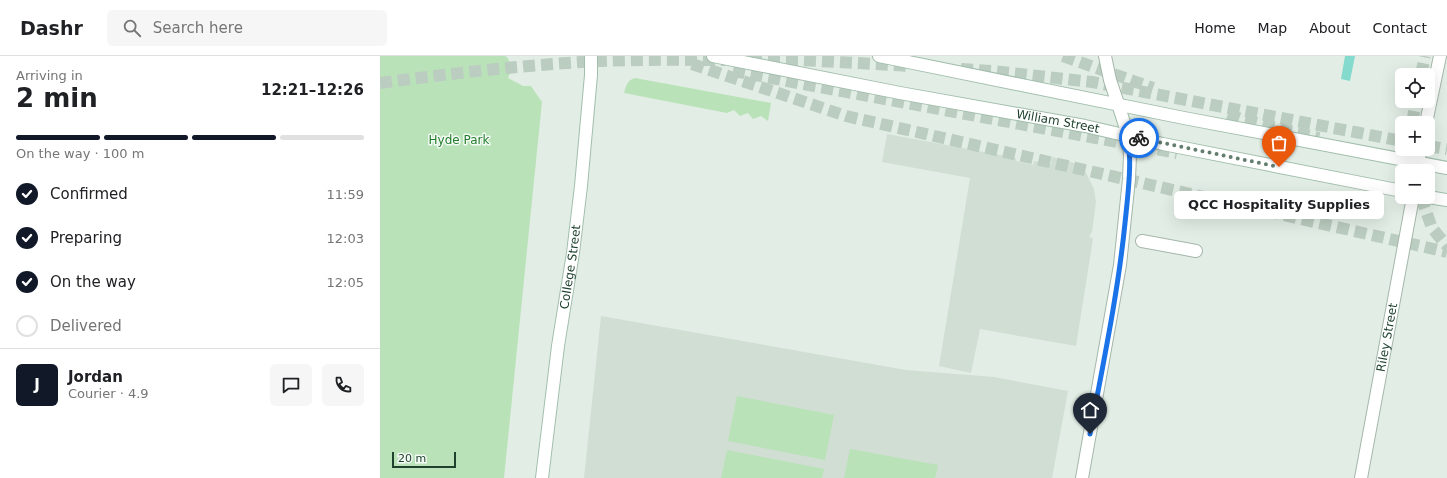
<!DOCTYPE html>
<html lang="en">
<head>
<meta charset="utf-8">
<style>
	body { margin:0; font-family:"DejaVu Sans",sans-serif; background:#f6f6f6; color:#202124; height:100vh; display:flex; flex-direction:column; font-size:15px; white-space:nowrap }
	* { box-sizing:border-box; margin:0 }
	p { font-size:13px; color:#757577 }
	.icon { flex:none; width:22px; height:22px; fill:none; stroke:currentColor; stroke-width:2; stroke-linecap:round; stroke-linejoin:round }
	.map { position:relative; flex:1; overflow:hidden }
	.panel { display:flex; flex-direction:column; background:#fff; width:380px }
	.panel>* { flex:none }
	.fabs { position:absolute; left:1015px; top:12px; display:grid; gap:8px }
	.fabs a { display:grid; place-items:center; width:40px; height:40px; border-radius:6px; background:#fff; box-shadow:0 4px 16px #0002; font-size:20px }
	.scale { position:absolute; left:12px; bottom:10px; width:64px; box-sizing:border-box; padding-left:4px; border:2px solid #1f422e; border-top:0; font-size:11px; line-height:14px; white-space:nowrap; color:#1f422e; -webkit-text-stroke:3px #f3faf5; paint-order:stroke }
	.pin { position:absolute; display:grid; place-items:center; width:34px; height:34px; color:#fff; margin:-41px -17px; border-radius:50% 50% 50% 0; rotate:-45deg; box-shadow:0 0 4px #0007 }
	.pin .icon { rotate:45deg }
	.courier { position:absolute; display:grid; place-items:center; width:40px; height:40px; margin:-20px; border:3px solid #1a73e8; border-radius:50%; background:#fff; color:#222; box-shadow:0 1px 5px #0007 }
	.bubble { position:absolute; height:28px; border-radius:6px; background:#fff; box-shadow:0 4px 16px #0002; font-size:13px; font-weight:800; line-height:28px; text-align:center }
	.overview em { font-style:normal; font-weight:800 }
	.overview div { display:flex; flex-direction:column-reverse }
	.overview { display:flex; align-items:center; justify-content:space-between; height:68px; padding:0 16px }
	h1 { font-size:26px; font-weight:800; line-height:30px }
	.bar { display:grid; grid-template-columns:repeat(4,1fr); gap:6px 4px; align-content:center; height:48px; padding:0 16px }
	.bar i { height:5px; border-radius:3px; background:#e0e0e0 }
	.bar .active { background:#111827 }
	.bar p { grid-column:span 4 }
	.line { display:flex; align-items:center; gap:10px; padding:0 16px; border-top:1px solid #e0e0e0 }
	.line div { flex:1 }
	.round { display:grid; place-items:center; flex:none; width:42px; height:42px; border-radius:6px; background:#f6f6f6 }
	ol { padding:0 16px; list-style:none }
	li { display:flex; align-items:center; gap:12px; height:44px }
	li p { margin-inline-start:auto }
	li .icon { padding:4px; border-radius:50%; background:#111827; color:#fff; stroke-width:4 }
	li:last-child { color:#757577 }
	li i { width:22px; height:22px; border:2px solid #e0e0e0; border-radius:50% }
	header { display:flex; align-items:center; gap:24px; box-sizing:border-box; height:56px; padding:0 20px; background:#fff; border-bottom:1px solid #e0e0e0 }
	header strong { font-size:19px }
	nav { display:flex; gap:22px; margin-inline-start:auto; font-size:14px }
	.search { width:280px; height:36px; background:#f6f6f6; display:flex; align-items:center; gap:10px; box-sizing:border-box; padding:0 14px; border-radius:6px; color:#757577; font-size:15px }
	main { display:flex; flex:1; min-height:0 }
	.map>svg:first-child { display:block }
</style>
</head>
<body>
<header>
<strong>Dashr</strong>
<div class="search"><svg class="icon" aria-label="search" viewBox="0 0 24 24"><circle cx="10" cy="10" r="6"/><path d="M15 15l6 6"/></svg>Search here</div>
<nav><a>Home</a><a>Map</a><a>About</a><a>Contact</a></nav>
</header>
<main>
<section class="panel">
<div class="overview"><div><h1>2 min</h1><p>Arriving in</p></div><em>12:21–12:26</em></div>
<div class="bar"><i class="active"></i><i class="active"></i><i class="active"></i><i></i><p>On the way · 100 m</p></div>
<ol>
<li><svg class="icon" aria-label="check" viewBox="0 0 24 24"><path d="M5 12l5 5 9-10"/></svg>Confirmed<p>11:59</p></li>
<li><svg class="icon" aria-label="check" viewBox="0 0 24 24"><path d="M5 12l5 5 9-10"/></svg>Preparing<p>12:03</p></li>
<li><svg class="icon" aria-label="check" viewBox="0 0 24 24"><path d="M5 12l5 5 9-10"/></svg>On the way<p>12:05</p></li>
<li><i></i>Delivered</li>
</ol>
<div class="line" style="height:72px"><b class="round" style="background:#111827;color:#fff">J</b><div><b>Jordan</b><p>Courier · 4.9</p></div><a class="round"><svg class="icon" aria-label="chat" viewBox="0 0 24 24"><path d="M4 5h16v11H9l-5 4z"/></svg></a><a class="round"><svg class="icon" aria-label="phone" viewBox="0 0 24 24"><path d="M5 4h4l2 5-3 2q2 4 5 5l2-3 5 2v4C11 20 4 13 5 4z"/></svg></a></div>
</section>
<div class="map">
<svg width="1067" height="422" viewBox="0 0 1067 422">
	<rect width="100%" height="100%" fill="#e2eee5"/>
	<g fill="#d0ded3">
		<polygon points="507,78 636,102 636,105 653,109 654,105 671,108 672,101 688,105 696,108 705,115 714,133 716,146 712,176 709,180 713,183 696,290 600,273 591,317 559,310 590,122 502,106"/>
		<polygon points="221,260 526,314 614,321 688,335 672,422 204,422"/>
	</g>
	<g fill="#bae2b8">
		<path d="M 0,0 L 125,0 L 127,1 C 132,9 132,13 128,22 L 143,30 L 151,30 L 162,46 L 124,422 L 0,422 Z"/>
		<path d="M 255,22 L 391,47 L 388,65 L 381,60 L 373,63 L 368,57 L 360,60 L 354,54 L 347,57 L 244,37 C 246,30 247,24 255,22 Z"/>
		<polygon points="357,340 454,359 445,404 348,385"/>
		<polygon points="470,393 558,409 555,422 464,422"/>
		<polygon points="347,394 444,413 442,422 341,422"/>
	</g>
	<polygon fill="#83dacd" points="965,0 975,0 970,25 961,23"/>
	<g fill="none" stroke-linecap="round" stroke-linejoin="round">
		<g stroke="#bbccc0" stroke-width="12" stroke-dasharray="12 6" stroke-linecap="butt">
			<polyline points="683,0 773,32"/>
			<polyline points="370,4 421,4 531,10"/>
			<polyline points="312,8 466,60 1067,196"/>
			<polyline points="581,13 613,15 712,26 1022,85"/>
			<polyline points="353,15 797,97"/>
			<polyline points="1041,19 1045,0"/>
			<path d="M 0,27 C 67,18 135,10 202,6 C 250,3 298,4 345,4"/>
			<polyline points="848,58 861,63 939,82"/>
			<polyline points="1032,67 1036,45"/>
			<polyline points="1048,90 1067,93"/>
			<polyline points="1032,93 1033,115"/>
			<polyline points="1041,141 1052,172 1067,190"/>
		</g>
		<defs>
			<g id="street">
				<polyline points="725,0 730,24 738,48"/>
				<polyline points="1046,67 1060,0"/>
				<polyline points="1038,106 1041,93"/>
				<polyline points="762,185 816,195"/>
				<polyline points="702,422 740,209 749,123 750,99 748,79"/>
				<path id="s1" d="M 981,422 L 1033,141"/>
			</g>
			<g id="secondary">
				<path id="s2" d="M 333,0 L 520,37 L 705,70 L 783,88 L 1022,135"/>
				<polyline points="499,0 804,62 1067,112"/>
				<polyline points="738,48 748,79"/>
				<polyline points="1048,141 1067,144"/>
				<path id="s3" d="M 162,422 L 178,290 L 193,197 L 201,130 L 211,19 L 211,0"/>
			</g>
		</defs>
		<use href="#street" stroke="#a4b7aa" stroke-width="14"/>
		<use href="#secondary" stroke="#a2beac" stroke-width="14"/>
		<use href="#street" stroke="#fff" stroke-width="12"/>
		<use href="#secondary" stroke="#fff" stroke-width="12"/>
	</g>
	<g fill="none" stroke-linecap="round" stroke-linejoin="round">
		<polyline stroke="#637e6e" stroke-width="4" stroke-dasharray="0 7.2" points="759,82 899,111"/>
		<path stroke="#1a73e8" stroke-width="5" d="M 710,378 C 723,308 738,237 745,167 C 748,138 752,108 748,79 L 759,82"/>
	</g>
	<g text-anchor="middle" stroke-width="3" stroke-linejoin="round" paint-order="stroke">
		<g font-size="12" fill="#1f422e" stroke="#f3faf5">
			<text dy="4" stroke="none"><textPath href="#s2" startOffset="351">William Street</textPath></text>
			<text dy="4" stroke="none"><textPath href="#s3" startOffset="213">College Street</textPath></text>
			<text dy="4" stroke="none"><textPath href="#s1" startOffset="143">Riley Street</textPath></text>
		</g>
		<g font-size="12" fill="#247e2c" stroke="#f3faf5">
			<text x="79" y="88">Hyde Park</text>
		</g>
	</g>
</svg>
<div class="fabs">
<a><svg class="icon" aria-label="locate" viewBox="0 0 24 24"><circle cx="12" cy="12" r="6"/><path d="M12 2v4M12 18v4M2 12h4M18 12h4"/></svg></a>
<a>+</a>
<a>−</a>
</div>
<div class="scale">20 m</div>
<div class="pin" style="left:899px;top:111px;background:#ea580c"><svg class="icon" aria-label="bag" viewBox="0 0 24 24"><path d="M5 8h14l-1 12H6zM9 8a3 3 0 0 1 6 0"/></svg></div>
<div class="pin" style="left:710px;top:378px;background:#1f2937"><svg class="icon" aria-label="home" viewBox="0 0 24 24"><path d="M3 11l9-7 9 7M6 9v11h12V9"/></svg></div>
<div class="courier" style="left:759px;top:82px"><svg class="icon" aria-label="bike" viewBox="0 0 24 24"><circle cx="6" cy="16" r="4"/><circle cx="18" cy="16" r="4"/><path d="M6 16l4-8h5l3 8M10 8l3 8H6M13 5h3"/></svg></div>
<div class="bubble" style="left:794px;top:135px;width:210px">QCC Hospitality Supplies</div>
</div>
</main>
</body>
</html>
